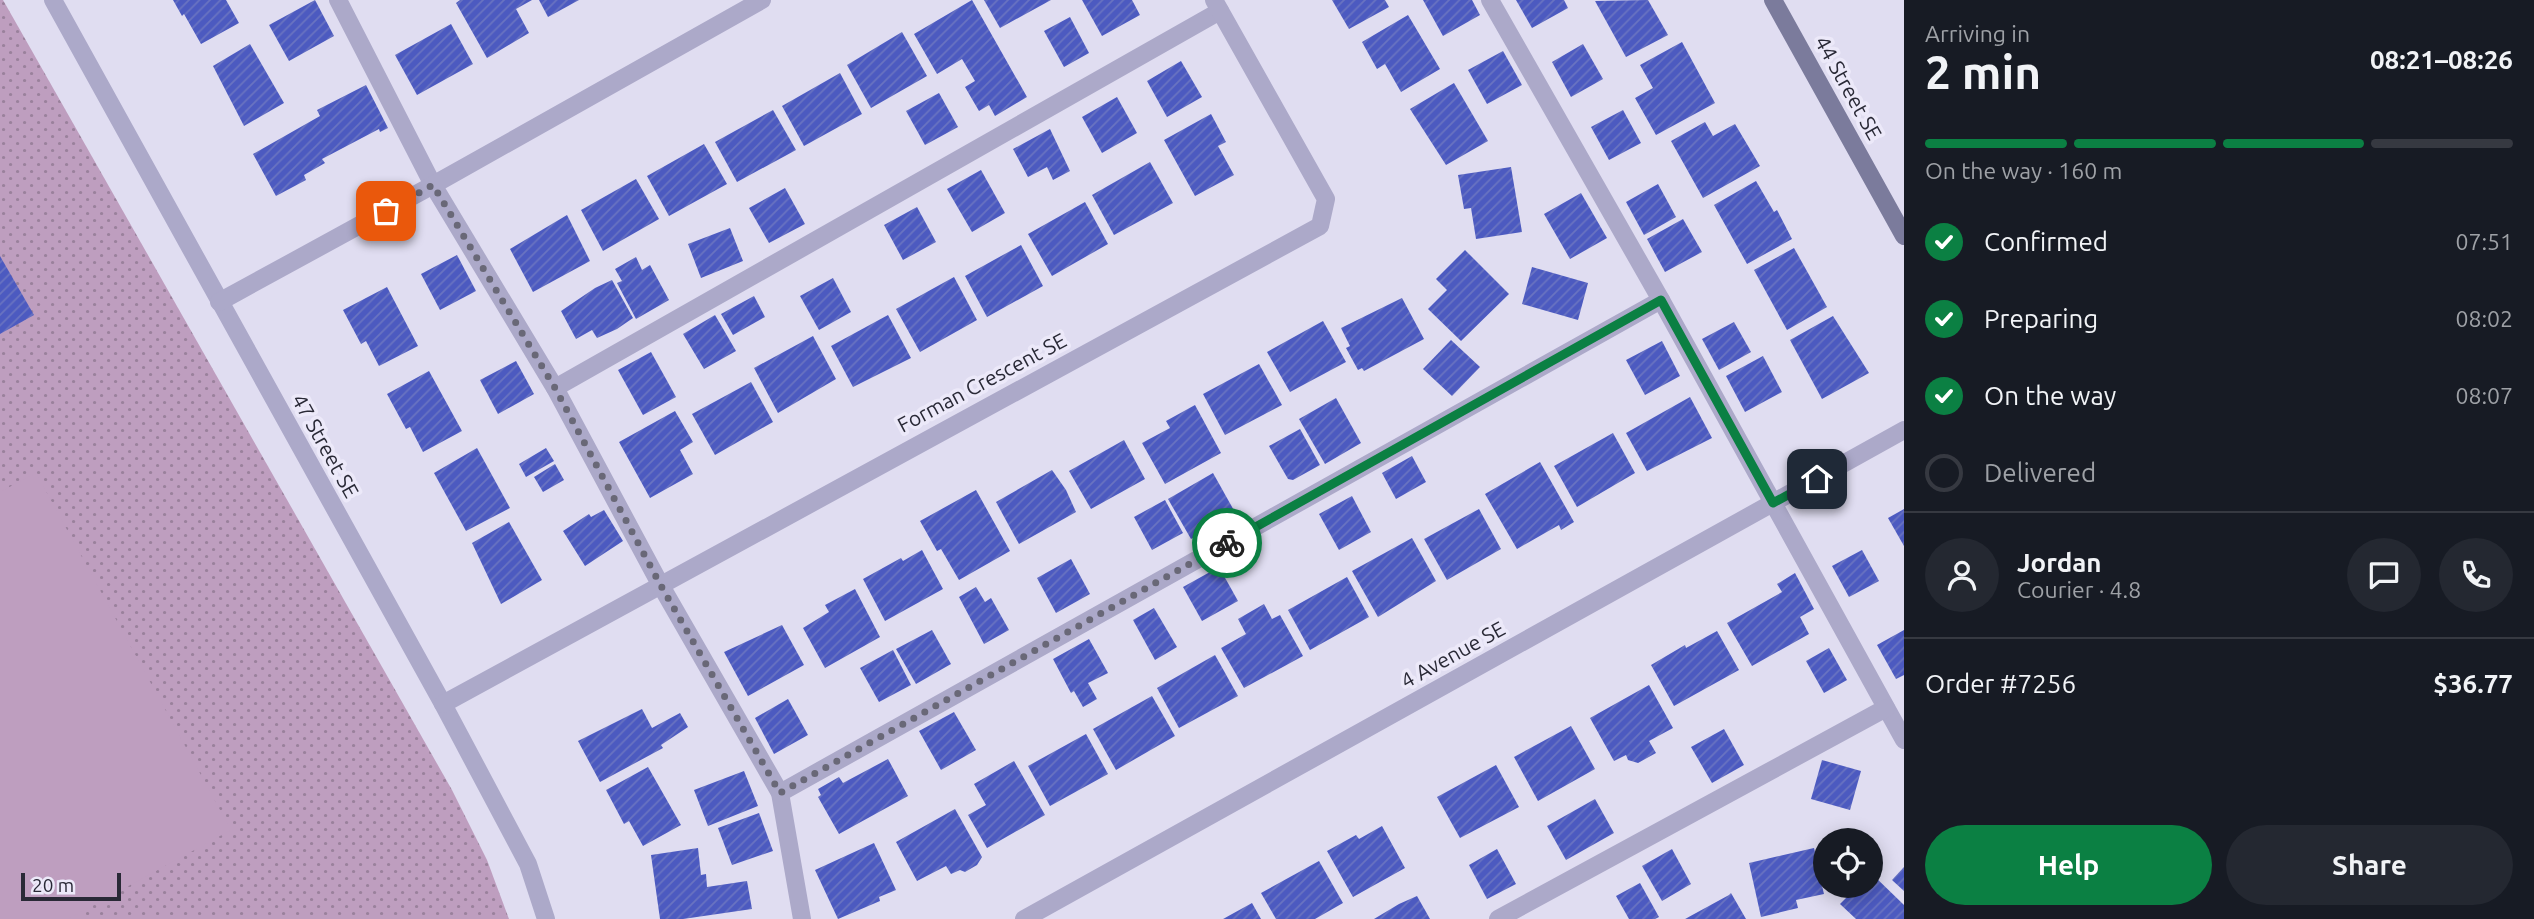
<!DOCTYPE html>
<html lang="en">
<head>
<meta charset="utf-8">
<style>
	body { margin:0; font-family:Ubuntu,sans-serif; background:#242831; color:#f1f3f6; height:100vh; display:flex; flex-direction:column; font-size:26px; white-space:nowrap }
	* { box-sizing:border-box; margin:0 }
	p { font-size:23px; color:#9ea1a6 }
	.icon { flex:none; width:38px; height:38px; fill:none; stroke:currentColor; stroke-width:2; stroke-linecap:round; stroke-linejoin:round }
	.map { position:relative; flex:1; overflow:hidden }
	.sheet { display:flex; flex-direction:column; background:#171b24; width:630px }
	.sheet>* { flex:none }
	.buttons { position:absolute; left:1813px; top:828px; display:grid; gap:14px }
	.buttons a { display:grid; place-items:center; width:70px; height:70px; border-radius:50%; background:#171b24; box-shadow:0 4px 18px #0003; font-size:35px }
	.scale { position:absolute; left:21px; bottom:18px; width:100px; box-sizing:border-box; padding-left:7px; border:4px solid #292936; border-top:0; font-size:19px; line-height:24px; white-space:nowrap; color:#292936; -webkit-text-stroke:5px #ece9f9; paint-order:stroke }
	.pin { position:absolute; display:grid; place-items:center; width:60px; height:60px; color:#fff; margin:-30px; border-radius:14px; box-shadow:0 4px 10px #0006 }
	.courier { position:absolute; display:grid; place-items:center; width:70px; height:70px; margin:-35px; border:5px solid #0b8043; border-radius:50%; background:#fff; color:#222; box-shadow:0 2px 9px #0007 }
	.overview em { font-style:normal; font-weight:700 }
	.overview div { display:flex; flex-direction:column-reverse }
	.overview { display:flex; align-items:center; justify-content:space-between; height:119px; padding:0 21px }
	h1 { font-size:46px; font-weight:700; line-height:52px }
	.bar { display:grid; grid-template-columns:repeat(4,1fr); gap:10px 7px; align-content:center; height:84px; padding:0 21px }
	.bar i { height:9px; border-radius:5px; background:#363941 }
	.bar .selected { background:#0b8043 }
	.bar p { grid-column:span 4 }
	.line { display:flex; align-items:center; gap:18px; padding:0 21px; border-top:2px solid #363941 }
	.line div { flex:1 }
	.round { display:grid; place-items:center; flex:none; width:74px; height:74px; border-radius:37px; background:#242831 }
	ol { padding:0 21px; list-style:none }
	li { display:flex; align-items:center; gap:21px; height:77px }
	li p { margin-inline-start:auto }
	li .icon { padding:7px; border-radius:50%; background:#0b8043; color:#fff; stroke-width:4 }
	li:last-child { color:#9ea1a6 }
	li i { width:38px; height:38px; border:4px solid #363941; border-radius:50% }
	.button { display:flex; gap:14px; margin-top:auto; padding:14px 21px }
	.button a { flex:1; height:80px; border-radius:42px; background:#0b8043; color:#fff; font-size:28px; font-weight:700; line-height:80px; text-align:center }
	.button a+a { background:#242831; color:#f1f3f6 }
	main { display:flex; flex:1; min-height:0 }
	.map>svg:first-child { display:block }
</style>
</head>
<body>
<main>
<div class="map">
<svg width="1904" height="919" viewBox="0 0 1904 919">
	<defs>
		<pattern id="green-dots" width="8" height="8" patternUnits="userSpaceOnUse" patternTransform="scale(1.75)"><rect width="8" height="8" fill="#be9ebf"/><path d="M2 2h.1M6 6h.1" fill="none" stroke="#9a819c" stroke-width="1.8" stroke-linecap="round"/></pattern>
		<pattern id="building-hatch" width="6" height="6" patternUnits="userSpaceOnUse" patternTransform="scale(1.75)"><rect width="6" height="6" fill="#4c5ac0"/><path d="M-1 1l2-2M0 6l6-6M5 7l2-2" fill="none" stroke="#6973c1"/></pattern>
	</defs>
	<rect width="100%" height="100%" fill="#e0ddf1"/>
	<polygon fill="url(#green-dots)" points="0,0 3,0 452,790 487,860 509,919 0,919"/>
	<polygon fill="#be9ebf" points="36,473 231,830 68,919 0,919 0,492"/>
	<g fill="url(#building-hatch)">
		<polygon points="173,0 226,0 239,23 201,44 184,14 182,16"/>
		<polygon points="315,0 334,36 289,61 269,25"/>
		<polygon points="460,0 532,0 516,9 529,33 487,58 456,3"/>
		<polygon points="539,0 579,0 548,17"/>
		<polygon points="972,0 1027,97 995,116 989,105 979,111 965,87 975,81 962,59 937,74 914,34"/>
		<polygon points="984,0 1051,0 1000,28"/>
		<polygon points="1082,0 1132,0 1140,15 1102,36"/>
		<polygon points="1332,0 1385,0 1389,7 1349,29"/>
		<polygon points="1423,0 1472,0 1480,15 1443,36"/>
		<polygon points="1516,0 1564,0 1568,8 1532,28"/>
		<polygon points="1648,0 1668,35 1626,57 1595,1"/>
		<polygon points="1408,15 1440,69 1401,92 1385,64 1377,69 1362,42"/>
		<polygon points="1070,17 1089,53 1064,67 1044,31"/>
		<polygon points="451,24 473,64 417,95 395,55"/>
		<polygon points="902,32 927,76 871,108 847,65"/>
		<polygon points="1682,42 1715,103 1656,135 1635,98 1653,88 1640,65"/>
		<polygon points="250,44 284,103 244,126 213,66"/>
		<polygon points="1583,44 1603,79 1571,97 1552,62"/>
		<polygon points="1503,51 1522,85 1487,104 1468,70"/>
		<polygon points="1181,61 1202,97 1167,117 1147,81"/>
		<polygon points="840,73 862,114 804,146 782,106"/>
		<polygon points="1454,83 1488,141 1446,165 1410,109"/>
		<polygon points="366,85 388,128 380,132 379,129 322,159 325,163 304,175 306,180 276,196 253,154 320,116 317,110"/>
		<polygon points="939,93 958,127 925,145 906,111"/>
		<polygon points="1117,97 1137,133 1102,153 1082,117"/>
		<polygon points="773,110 796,150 737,182 715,142"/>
		<polygon points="1623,110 1641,143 1609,160 1591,127"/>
		<polygon points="1211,114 1226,142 1218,146 1234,175 1195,196 1164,140"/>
		<polygon points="1705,122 1713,136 1735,124 1760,166 1703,198 1671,141"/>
		<polygon points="1050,129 1070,171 1053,180 1047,167 1028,177 1013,149"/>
		<polygon points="704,144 727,184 669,216 647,176"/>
		<polygon points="1150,162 1173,203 1114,235 1092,195"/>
		<polygon points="1511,167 1522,232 1476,239 1471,208 1464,209 1458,175"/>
		<polygon points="981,170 1005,213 972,232 947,189"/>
		<polygon points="636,179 659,219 603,251 581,210"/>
		<polygon points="1756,181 1774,212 1777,210 1792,239 1747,264 1714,205"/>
		<polygon points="1658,184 1676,217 1644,235 1626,202"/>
		<polygon points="785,188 805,224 769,243 749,208"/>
		<polygon points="1581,193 1607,238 1570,259 1544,214"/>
		<polygon points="1085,202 1108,244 1052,276 1028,234"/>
		<polygon points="917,207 936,242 903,260 884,225"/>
		<polygon points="567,215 590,261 533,292 510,249"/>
		<polygon points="1683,219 1702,252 1665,272 1647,239"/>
		<polygon points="730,228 743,261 701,278 688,244"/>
		<polygon points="1021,245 1043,286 987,317 965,276"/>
		<polygon points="1794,248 1827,307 1787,330 1754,270"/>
		<polygon points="1465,250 1509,294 1461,341 1428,309 1447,290 1436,279"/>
		<polygon points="457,255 476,291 440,310 421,274"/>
		<polygon points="0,256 34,315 0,334"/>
		<polygon points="636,257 642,270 650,265 669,300 636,319 617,283 622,281 615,269"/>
		<polygon points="1532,267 1588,283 1578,320 1522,304"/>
		<polygon points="954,277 977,320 920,352 896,309"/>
		<polygon points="833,278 851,312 819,330 800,296"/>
		<polygon points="612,280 633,318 617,329 597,338 592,330 576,339 561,311 595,288"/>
		<polygon points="387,287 418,346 379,366 366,341 361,344 343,310"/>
		<polygon points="754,296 765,317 733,335 721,314"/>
		<polygon points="1402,298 1424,339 1364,371 1362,368 1358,370 1346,348 1350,346 1341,328"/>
		<polygon points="715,315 736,351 704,369 683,334"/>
		<polygon points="888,315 911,358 853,387 831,346"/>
		<polygon points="1833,316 1869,373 1822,399 1790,340"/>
		<polygon points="1323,321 1346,362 1290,392 1267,352"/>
		<polygon points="1734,322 1751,352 1719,370 1702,339"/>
		<polygon points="813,336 836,379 778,413 754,368"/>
		<polygon points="1451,340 1480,367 1452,396 1423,369"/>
		<polygon points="1662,341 1680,376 1645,395 1626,360"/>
		<polygon points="651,352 676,397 643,415 618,370"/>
		<polygon points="1763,356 1782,392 1745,412 1726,376"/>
		<polygon points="516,361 534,394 498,414 480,380"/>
		<polygon points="1259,364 1282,405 1225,435 1203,394"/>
		<polygon points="429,371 462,431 423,452 410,427 406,429 387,394"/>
		<polygon points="751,382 773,422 715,455 692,414"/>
		<polygon points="1690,397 1712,438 1647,471 1626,433"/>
		<polygon points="1336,398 1361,443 1325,464 1299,419"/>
		<polygon points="1195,405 1221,453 1165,484 1142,443 1170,428 1166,421"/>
		<polygon points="675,411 693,442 680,450 693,474 650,498 619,442"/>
		<polygon points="1300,429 1320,465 1293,480 1288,479 1269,446"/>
		<polygon points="1613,433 1635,473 1577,507 1554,466"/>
		<polygon points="1124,440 1145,479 1091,509 1069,471"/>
		<polygon points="477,448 510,508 466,531 434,473"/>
		<polygon points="546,448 554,461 526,477 519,464"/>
		<polygon points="1412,456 1426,482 1396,499 1382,473"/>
		<polygon points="1540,462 1574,522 1561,530 1559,525 1517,549 1485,494"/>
		<polygon points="555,464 564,480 543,492 534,477"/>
		<polygon points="1052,470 1066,490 1076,512 1019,544 996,502"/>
		<polygon points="1213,473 1236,514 1191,539 1168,499"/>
		<polygon points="976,490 1010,551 959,580 941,549 937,551 920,521"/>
		<polygon points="1352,496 1371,532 1339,550 1319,514"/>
		<polygon points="1165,500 1183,533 1152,550 1134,517"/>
		<polygon points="1479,509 1501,549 1447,580 1424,539"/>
		<polygon points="1904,509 1904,546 1888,518"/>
		<polygon points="604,510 623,541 585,566 563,531 589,514 591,517"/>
		<polygon points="509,522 542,580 501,604 472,543"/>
		<polygon points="1412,538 1436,581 1378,617 1352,571"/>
		<polygon points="922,550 943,589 885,621 863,579 901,558 903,561"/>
		<polygon points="1862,550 1879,581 1849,597 1832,566"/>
		<polygon points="1071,559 1090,594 1056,613 1037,578"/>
		<polygon points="1219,567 1238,601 1202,621 1183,587"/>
		<polygon points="1795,573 1814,609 1800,617 1809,634 1752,666 1727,623 1782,592 1777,584"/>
		<polygon points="1347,577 1369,617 1310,650 1288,610"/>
		<polygon points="976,587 985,602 991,598 1009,630 984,644 959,597"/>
		<polygon points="855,589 880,637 825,668 803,628 829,612 825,605"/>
		<polygon points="1264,604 1272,619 1280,615 1303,656 1244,688 1221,648 1246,634 1238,619"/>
		<polygon points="1154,608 1177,647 1155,660 1133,620"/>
		<polygon points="782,625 804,665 748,696 724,652"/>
		<polygon points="932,630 951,664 916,684 896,649"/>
		<polygon points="1904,630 1904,675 1896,679 1877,645"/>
		<polygon points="1717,631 1739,670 1674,706 1651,665 1685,645 1686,648"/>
		<polygon points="1089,639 1108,673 1088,683 1097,699 1083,707 1074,691 1071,693 1053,659"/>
		<polygon points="1829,648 1847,680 1824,693 1806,661"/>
		<polygon points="893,650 911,685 879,702 860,668"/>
		<polygon points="1215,655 1238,696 1179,728 1157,688"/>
		<polygon points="1649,685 1673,728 1649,741 1656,753 1638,763 1628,760 1626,755 1614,761 1590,718"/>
		<polygon points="1152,696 1175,736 1116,770 1093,729"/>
		<polygon points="788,699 808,735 774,754 755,718"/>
		<polygon points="642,709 652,728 680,713 688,727 661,745 663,748 600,782 578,741"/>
		<polygon points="954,712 976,750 941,770 919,731"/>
		<polygon points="1571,726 1595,769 1538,801 1514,757"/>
		<polygon points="1724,729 1744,765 1712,783 1691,747"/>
		<polygon points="1086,734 1108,774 1050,806 1028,766"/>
		<polygon points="888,759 908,796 839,834 818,797 821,795 818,789 839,777 843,783"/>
		<polygon points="1822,760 1861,771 1850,810 1811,799"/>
		<polygon points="1014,761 1045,815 987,848 968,815 986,805 974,784"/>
		<polygon points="1496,765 1519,807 1460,838 1437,797"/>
		<polygon points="648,767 681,825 643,846 629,821 624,824 606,790"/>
		<polygon points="744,771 758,806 708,826 694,790"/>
		<polygon points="1595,799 1614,833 1566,860 1547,826"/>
		<polygon points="955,809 982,857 977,865 965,872 960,870 951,874 946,866 917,881 896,842"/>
		<polygon points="759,813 773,851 732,865 718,828"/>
		<polygon points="1382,826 1405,868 1353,897 1327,851 1356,835 1359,839"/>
		<polygon points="874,843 896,890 879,897 880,901 838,919 815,870"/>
		<polygon points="698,848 701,875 706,874 707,887 747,881 752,909 683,919 660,919 651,855"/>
		<polygon points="1814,848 1815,852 1824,851 1825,858 1825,872 1819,874 1824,894 1796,900 1798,908 1761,917 1749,863"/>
		<polygon points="1497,849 1516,884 1487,899 1469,865"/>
		<polygon points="1672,849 1691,884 1662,901 1642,866"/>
		<polygon points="1319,861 1343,903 1315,919 1276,919 1261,893"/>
		<polygon points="1904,867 1904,891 1892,880"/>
		<polygon points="1871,873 1904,905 1904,919 1856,919 1840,904 1858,886 1871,886"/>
		<polygon points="1640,883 1659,917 1655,919 1629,919 1616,896"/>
		<polygon points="1731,893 1746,919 1685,919 1729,895"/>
		<polygon points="1417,896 1430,919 1374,919 1399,904"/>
		<polygon points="1252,903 1261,919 1223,919"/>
	</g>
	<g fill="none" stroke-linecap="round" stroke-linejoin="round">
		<g stroke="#aca9c9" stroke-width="18">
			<polyline points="338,0 433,185 555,388 660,584 780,793 802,919"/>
			<polyline points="1490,0 1661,300 1904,740"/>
			<polyline points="555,388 1220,11"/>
			<polyline points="780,793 1661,300"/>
			<polyline points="1498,919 1886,708"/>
		</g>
		<g stroke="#aca9c9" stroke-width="18">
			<polyline points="53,0 443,704 528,864 546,919"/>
			<polyline points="219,302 433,185 762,0"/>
			<polyline points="443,704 1320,226 1326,199 1214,0"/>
			<polyline points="1024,919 1904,430"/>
		</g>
		<polyline stroke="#7b7b9c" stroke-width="18" points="1773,0 1904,236"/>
	</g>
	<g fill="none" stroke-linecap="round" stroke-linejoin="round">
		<polyline stroke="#696877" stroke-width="7" stroke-dasharray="0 12.6" points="386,211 433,185 555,388 660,584 780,793 1227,543"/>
		<polyline stroke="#0b8043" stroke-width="9" points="1227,543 1661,300 1773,503 1817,479"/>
	</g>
	<g text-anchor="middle" stroke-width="7" stroke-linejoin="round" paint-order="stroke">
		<g font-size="21" fill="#292936" stroke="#ece9f9">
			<text transform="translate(1848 88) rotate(61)" y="7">44 Street SE</text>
			<text transform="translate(982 383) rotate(-28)" y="7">Forman Crescent SE</text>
			<text transform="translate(325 446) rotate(61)" y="7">47 Street SE</text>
			<text transform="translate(1453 655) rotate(-29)" y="7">4 Avenue SE</text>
		</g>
	</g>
</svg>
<div class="buttons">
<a><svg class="icon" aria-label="locate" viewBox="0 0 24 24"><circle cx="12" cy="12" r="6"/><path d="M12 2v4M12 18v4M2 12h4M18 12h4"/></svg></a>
</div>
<div class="scale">20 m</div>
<div class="pin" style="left:386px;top:211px;background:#ea580c"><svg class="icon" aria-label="bag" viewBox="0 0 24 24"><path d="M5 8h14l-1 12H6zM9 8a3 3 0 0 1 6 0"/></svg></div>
<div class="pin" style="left:1817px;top:479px;background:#1f2937"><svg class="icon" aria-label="home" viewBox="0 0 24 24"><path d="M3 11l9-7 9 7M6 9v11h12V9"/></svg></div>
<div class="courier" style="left:1227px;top:543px"><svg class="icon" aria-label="bike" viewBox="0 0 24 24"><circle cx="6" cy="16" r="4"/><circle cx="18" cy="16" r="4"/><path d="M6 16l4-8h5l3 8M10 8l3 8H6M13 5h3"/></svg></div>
</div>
<section class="sheet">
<div class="overview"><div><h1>2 min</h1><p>Arriving in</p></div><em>08:21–08:26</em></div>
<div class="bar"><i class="selected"></i><i class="selected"></i><i class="selected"></i><i></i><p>On the way · 160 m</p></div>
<ol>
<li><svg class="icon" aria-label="check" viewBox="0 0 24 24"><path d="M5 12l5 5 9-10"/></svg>Confirmed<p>07:51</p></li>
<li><svg class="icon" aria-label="check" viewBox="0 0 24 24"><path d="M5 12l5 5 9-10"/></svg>Preparing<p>08:02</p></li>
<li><svg class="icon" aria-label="check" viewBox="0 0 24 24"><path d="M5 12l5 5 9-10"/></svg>On the way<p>08:07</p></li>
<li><i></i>Delivered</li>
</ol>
<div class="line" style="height:126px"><a class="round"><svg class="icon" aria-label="person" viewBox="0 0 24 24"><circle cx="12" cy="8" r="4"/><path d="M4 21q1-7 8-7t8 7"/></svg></a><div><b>Jordan</b><p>Courier · 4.8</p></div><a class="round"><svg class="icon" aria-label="chat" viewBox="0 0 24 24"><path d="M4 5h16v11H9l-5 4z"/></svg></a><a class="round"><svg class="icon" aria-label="phone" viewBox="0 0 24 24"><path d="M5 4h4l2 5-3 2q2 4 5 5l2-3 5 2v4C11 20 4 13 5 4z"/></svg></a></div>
<div class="line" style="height:91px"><div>Order #7256</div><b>$36.77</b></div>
<div class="button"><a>Help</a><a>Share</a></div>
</section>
</main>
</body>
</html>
